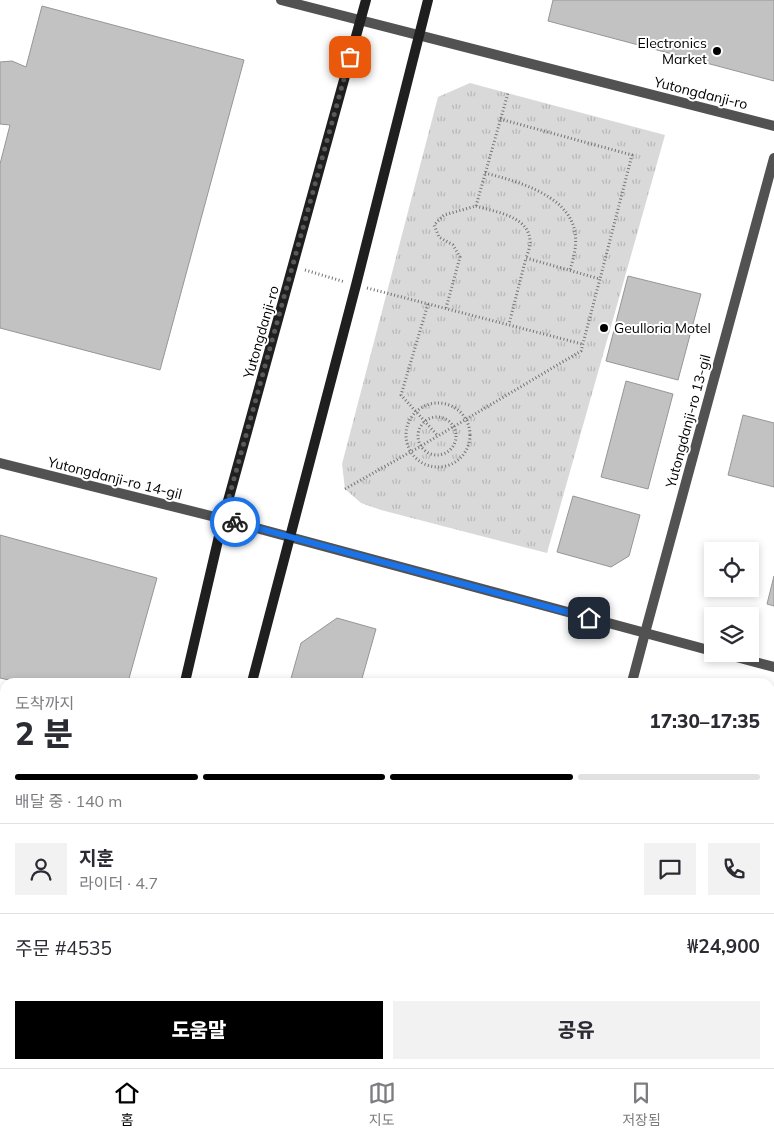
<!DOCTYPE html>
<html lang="ko">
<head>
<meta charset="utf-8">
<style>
	body { margin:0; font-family:Mulish,"Noto Sans KR",sans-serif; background:#f2f2f3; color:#2b2b33; height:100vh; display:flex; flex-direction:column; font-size:19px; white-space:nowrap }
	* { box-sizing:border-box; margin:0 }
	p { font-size:16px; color:#7c7c81 }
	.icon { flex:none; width:28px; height:28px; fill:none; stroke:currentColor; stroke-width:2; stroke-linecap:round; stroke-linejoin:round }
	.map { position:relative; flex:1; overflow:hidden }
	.details { position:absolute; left:0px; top:678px; width:775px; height:391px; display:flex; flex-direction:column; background:#fff; border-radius:15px 15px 0 0; box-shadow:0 2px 8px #0003 }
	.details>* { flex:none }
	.buttons { position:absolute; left:704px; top:542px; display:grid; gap:10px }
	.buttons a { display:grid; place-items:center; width:55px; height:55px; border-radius:0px; background:#fff; box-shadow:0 2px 8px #0003; font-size:25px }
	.pin { position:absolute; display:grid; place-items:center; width:42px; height:42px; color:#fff; margin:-21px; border-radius:10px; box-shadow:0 2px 8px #0006 }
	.courier { position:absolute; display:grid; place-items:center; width:50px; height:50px; margin:-25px; border:4px solid #1a73e8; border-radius:50%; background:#fff; color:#222; box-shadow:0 1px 6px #0007 }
	.overview em { font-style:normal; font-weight:800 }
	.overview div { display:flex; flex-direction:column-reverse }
	.overview { display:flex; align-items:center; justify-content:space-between; height:85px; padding:0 15px }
	h1 { font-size:32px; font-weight:800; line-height:38px }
	.bar { display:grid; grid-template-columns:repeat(4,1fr); gap:8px 5px; align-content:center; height:60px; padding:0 15px }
	.bar i { height:6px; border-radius:4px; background:#e1e1e2 }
	.bar .selected { background:#000 }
	.bar p { grid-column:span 4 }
	.line { display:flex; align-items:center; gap:12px; padding:0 15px; border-top:1px solid #e1e1e2 }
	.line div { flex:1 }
	.round { display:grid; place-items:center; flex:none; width:52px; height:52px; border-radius:0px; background:#f2f2f3 }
	.action { display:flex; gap:10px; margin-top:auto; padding:10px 15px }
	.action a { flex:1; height:58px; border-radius:0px; background:#000; color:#fff; font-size:20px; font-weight:800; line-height:58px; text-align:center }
	.action a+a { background:#f2f2f3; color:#2b2b33 }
	.tab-bar { display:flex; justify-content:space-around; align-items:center; height:70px; border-top:1px solid #e1e1e2; background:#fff; font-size:14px; color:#7c7c81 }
	.tab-bar a { display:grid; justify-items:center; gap:2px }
	.tab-bar .selected { color:#000 }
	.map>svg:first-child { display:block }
</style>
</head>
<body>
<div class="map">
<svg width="774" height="1068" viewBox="0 0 774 1068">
	<defs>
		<pattern id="park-tufts" width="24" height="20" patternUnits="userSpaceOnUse" patternTransform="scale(1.25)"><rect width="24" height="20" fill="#d9d9d9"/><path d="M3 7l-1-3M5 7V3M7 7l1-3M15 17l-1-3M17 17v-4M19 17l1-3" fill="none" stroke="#b8b8b8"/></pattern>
	</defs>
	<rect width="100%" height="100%" fill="#fff"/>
	<polygon fill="url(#park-tufts)" points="470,83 665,135 547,553 381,510 361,503 345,489 342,464 438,97"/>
	<g fill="#c2c2c2" stroke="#969696">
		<polygon points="553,0 774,0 774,81 548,21"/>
		<polygon points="42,6 244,60 160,370 0,328 0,164 10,125 0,124 0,62 12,61 26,67"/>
		<polygon points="628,276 701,294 678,380 606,361"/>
		<polygon points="626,381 673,394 648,489 601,477"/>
		<polygon points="743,415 774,423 774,487 728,475"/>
		<polygon points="573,496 640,515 629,556 611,567 557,552"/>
		<polygon points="0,535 157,578 128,682 18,682 0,678"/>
		<polygon points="774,576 774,606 767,604"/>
		<polygon points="337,618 376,629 361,682 290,682 301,643"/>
		<polygon points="770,742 774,743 774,757 770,771"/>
		<polygon points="774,834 774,931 770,930 770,849"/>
		<polygon points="0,927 5,928 5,1064 30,1064 29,1068 0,1068"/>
		<polygon points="770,1010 774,1011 774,1068 743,1068 744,1064 770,1064"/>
		<polygon points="453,1064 491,1064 490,1068 470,1068"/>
		<polygon points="623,1064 654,1064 670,1068 621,1068"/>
		<polygon points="654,1064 691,1064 690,1068 670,1068"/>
		<polygon points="691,1064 744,1064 743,1068 690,1068"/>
	</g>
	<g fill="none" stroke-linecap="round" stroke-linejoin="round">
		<g stroke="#747474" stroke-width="3" stroke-dasharray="1 2.5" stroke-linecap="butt">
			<polyline points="500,119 632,155 600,279"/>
			<path d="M 485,173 C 516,181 565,194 574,228 C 578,242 574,257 570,270"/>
			<path d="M 476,206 C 495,212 530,216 530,242 C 530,247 528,253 526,258"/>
			<polyline points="305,270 345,282"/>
			<polyline points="367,288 582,344"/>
			<polyline points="428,304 401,395 438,436"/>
			<polyline points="446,308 460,257 453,245 439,237 434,225 444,215 476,206 508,93"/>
			<circle cx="438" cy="435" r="32"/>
			<circle cx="437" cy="436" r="19"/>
			<polyline points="345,489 421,446 581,351 600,279 526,258 509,324"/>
		</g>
		<polyline stroke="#525252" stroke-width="10" points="645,633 774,158"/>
		<g stroke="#525252" stroke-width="10">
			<polyline points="281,0 774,126"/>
			<polyline points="632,682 645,633"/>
			<polyline points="0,777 5,778"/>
			<polyline points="770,954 774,955"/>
			<polyline points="325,1064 340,1068"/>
			<polyline points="528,1068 530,1064"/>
		</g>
		<g stroke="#525252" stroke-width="10">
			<polyline points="0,463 223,519 712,651"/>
			<polyline points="725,654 774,667"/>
		</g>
		<g stroke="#1f1f1f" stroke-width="10">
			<polyline points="185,682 223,519 366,0"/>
			<polyline points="252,682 356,285 428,0"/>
			<polyline points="93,1068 94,1064"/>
			<polyline points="147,1068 148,1064"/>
		</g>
	</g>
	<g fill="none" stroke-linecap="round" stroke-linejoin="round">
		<polyline stroke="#595959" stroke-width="5" stroke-dasharray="0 9" points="235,522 223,519 350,57"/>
		<polyline stroke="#1a73e8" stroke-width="6" points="235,522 589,618"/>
	</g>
	<g fill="#000" stroke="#fff" stroke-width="2">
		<circle cx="717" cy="51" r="5"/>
		<circle cx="604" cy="328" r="5"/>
	</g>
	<g text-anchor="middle" stroke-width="4" stroke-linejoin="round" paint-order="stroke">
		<g font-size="14" fill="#000" stroke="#fff" text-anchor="end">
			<text x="707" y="48">Electronics<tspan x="707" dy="16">Market</tspan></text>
			<text x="614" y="333" text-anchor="start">Geulloria Motel</text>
		</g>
		<g font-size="14" fill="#000" stroke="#fff">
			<text transform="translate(701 93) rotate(14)" y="5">Yutongdanji-ro</text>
			<text transform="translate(261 332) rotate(-74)" y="5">Yutongdanji-ro</text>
			<text transform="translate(688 421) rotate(-75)" y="5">Yutongdanji-ro 13-gil</text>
			<text transform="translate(115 478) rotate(14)" y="5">Yutongdanji-ro 14-gil</text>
		</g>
	</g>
</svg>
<div class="buttons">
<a><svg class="icon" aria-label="locate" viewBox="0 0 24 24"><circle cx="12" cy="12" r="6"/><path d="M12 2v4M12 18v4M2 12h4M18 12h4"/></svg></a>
<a><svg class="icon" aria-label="layers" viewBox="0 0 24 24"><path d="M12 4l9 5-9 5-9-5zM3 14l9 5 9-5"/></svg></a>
</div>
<div class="pin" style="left:350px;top:57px;background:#ea580c"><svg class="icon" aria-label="bag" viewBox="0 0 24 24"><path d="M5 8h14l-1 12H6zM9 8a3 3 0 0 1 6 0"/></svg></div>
<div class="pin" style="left:589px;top:618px;background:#1f2937"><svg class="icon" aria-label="home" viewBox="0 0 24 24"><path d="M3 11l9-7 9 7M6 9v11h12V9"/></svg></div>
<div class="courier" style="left:235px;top:522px"><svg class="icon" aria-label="bike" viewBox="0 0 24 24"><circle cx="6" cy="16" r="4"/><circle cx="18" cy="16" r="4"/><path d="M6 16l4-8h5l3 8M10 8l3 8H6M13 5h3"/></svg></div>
<section class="details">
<div class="overview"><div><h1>2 분</h1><p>도착까지</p></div><em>17:30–17:35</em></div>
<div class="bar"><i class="selected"></i><i class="selected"></i><i class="selected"></i><i></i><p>배달 중 · 140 m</p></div>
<div class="line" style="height:90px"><a class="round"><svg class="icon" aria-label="person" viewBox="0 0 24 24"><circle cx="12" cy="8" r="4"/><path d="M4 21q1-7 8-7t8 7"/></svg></a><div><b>지훈</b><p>라이더 · 4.7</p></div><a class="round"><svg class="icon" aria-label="chat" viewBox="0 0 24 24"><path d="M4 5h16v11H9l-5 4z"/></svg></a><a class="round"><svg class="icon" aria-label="phone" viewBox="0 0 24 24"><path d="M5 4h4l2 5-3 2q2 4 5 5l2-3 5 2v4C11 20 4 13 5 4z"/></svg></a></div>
<div class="line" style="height:65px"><div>주문 #4535</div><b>₩24,900</b></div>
<div class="action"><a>도움말</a><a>공유</a></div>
</section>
</div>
<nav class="tab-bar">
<a class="selected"><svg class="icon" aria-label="home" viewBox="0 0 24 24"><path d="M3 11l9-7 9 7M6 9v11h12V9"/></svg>홈</a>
<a><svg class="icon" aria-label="map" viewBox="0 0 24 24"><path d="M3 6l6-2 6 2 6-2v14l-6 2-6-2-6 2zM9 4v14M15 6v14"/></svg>지도</a>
<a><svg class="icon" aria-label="saved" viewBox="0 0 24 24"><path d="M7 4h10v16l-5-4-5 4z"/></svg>저장됨</a>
</nav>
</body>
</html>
